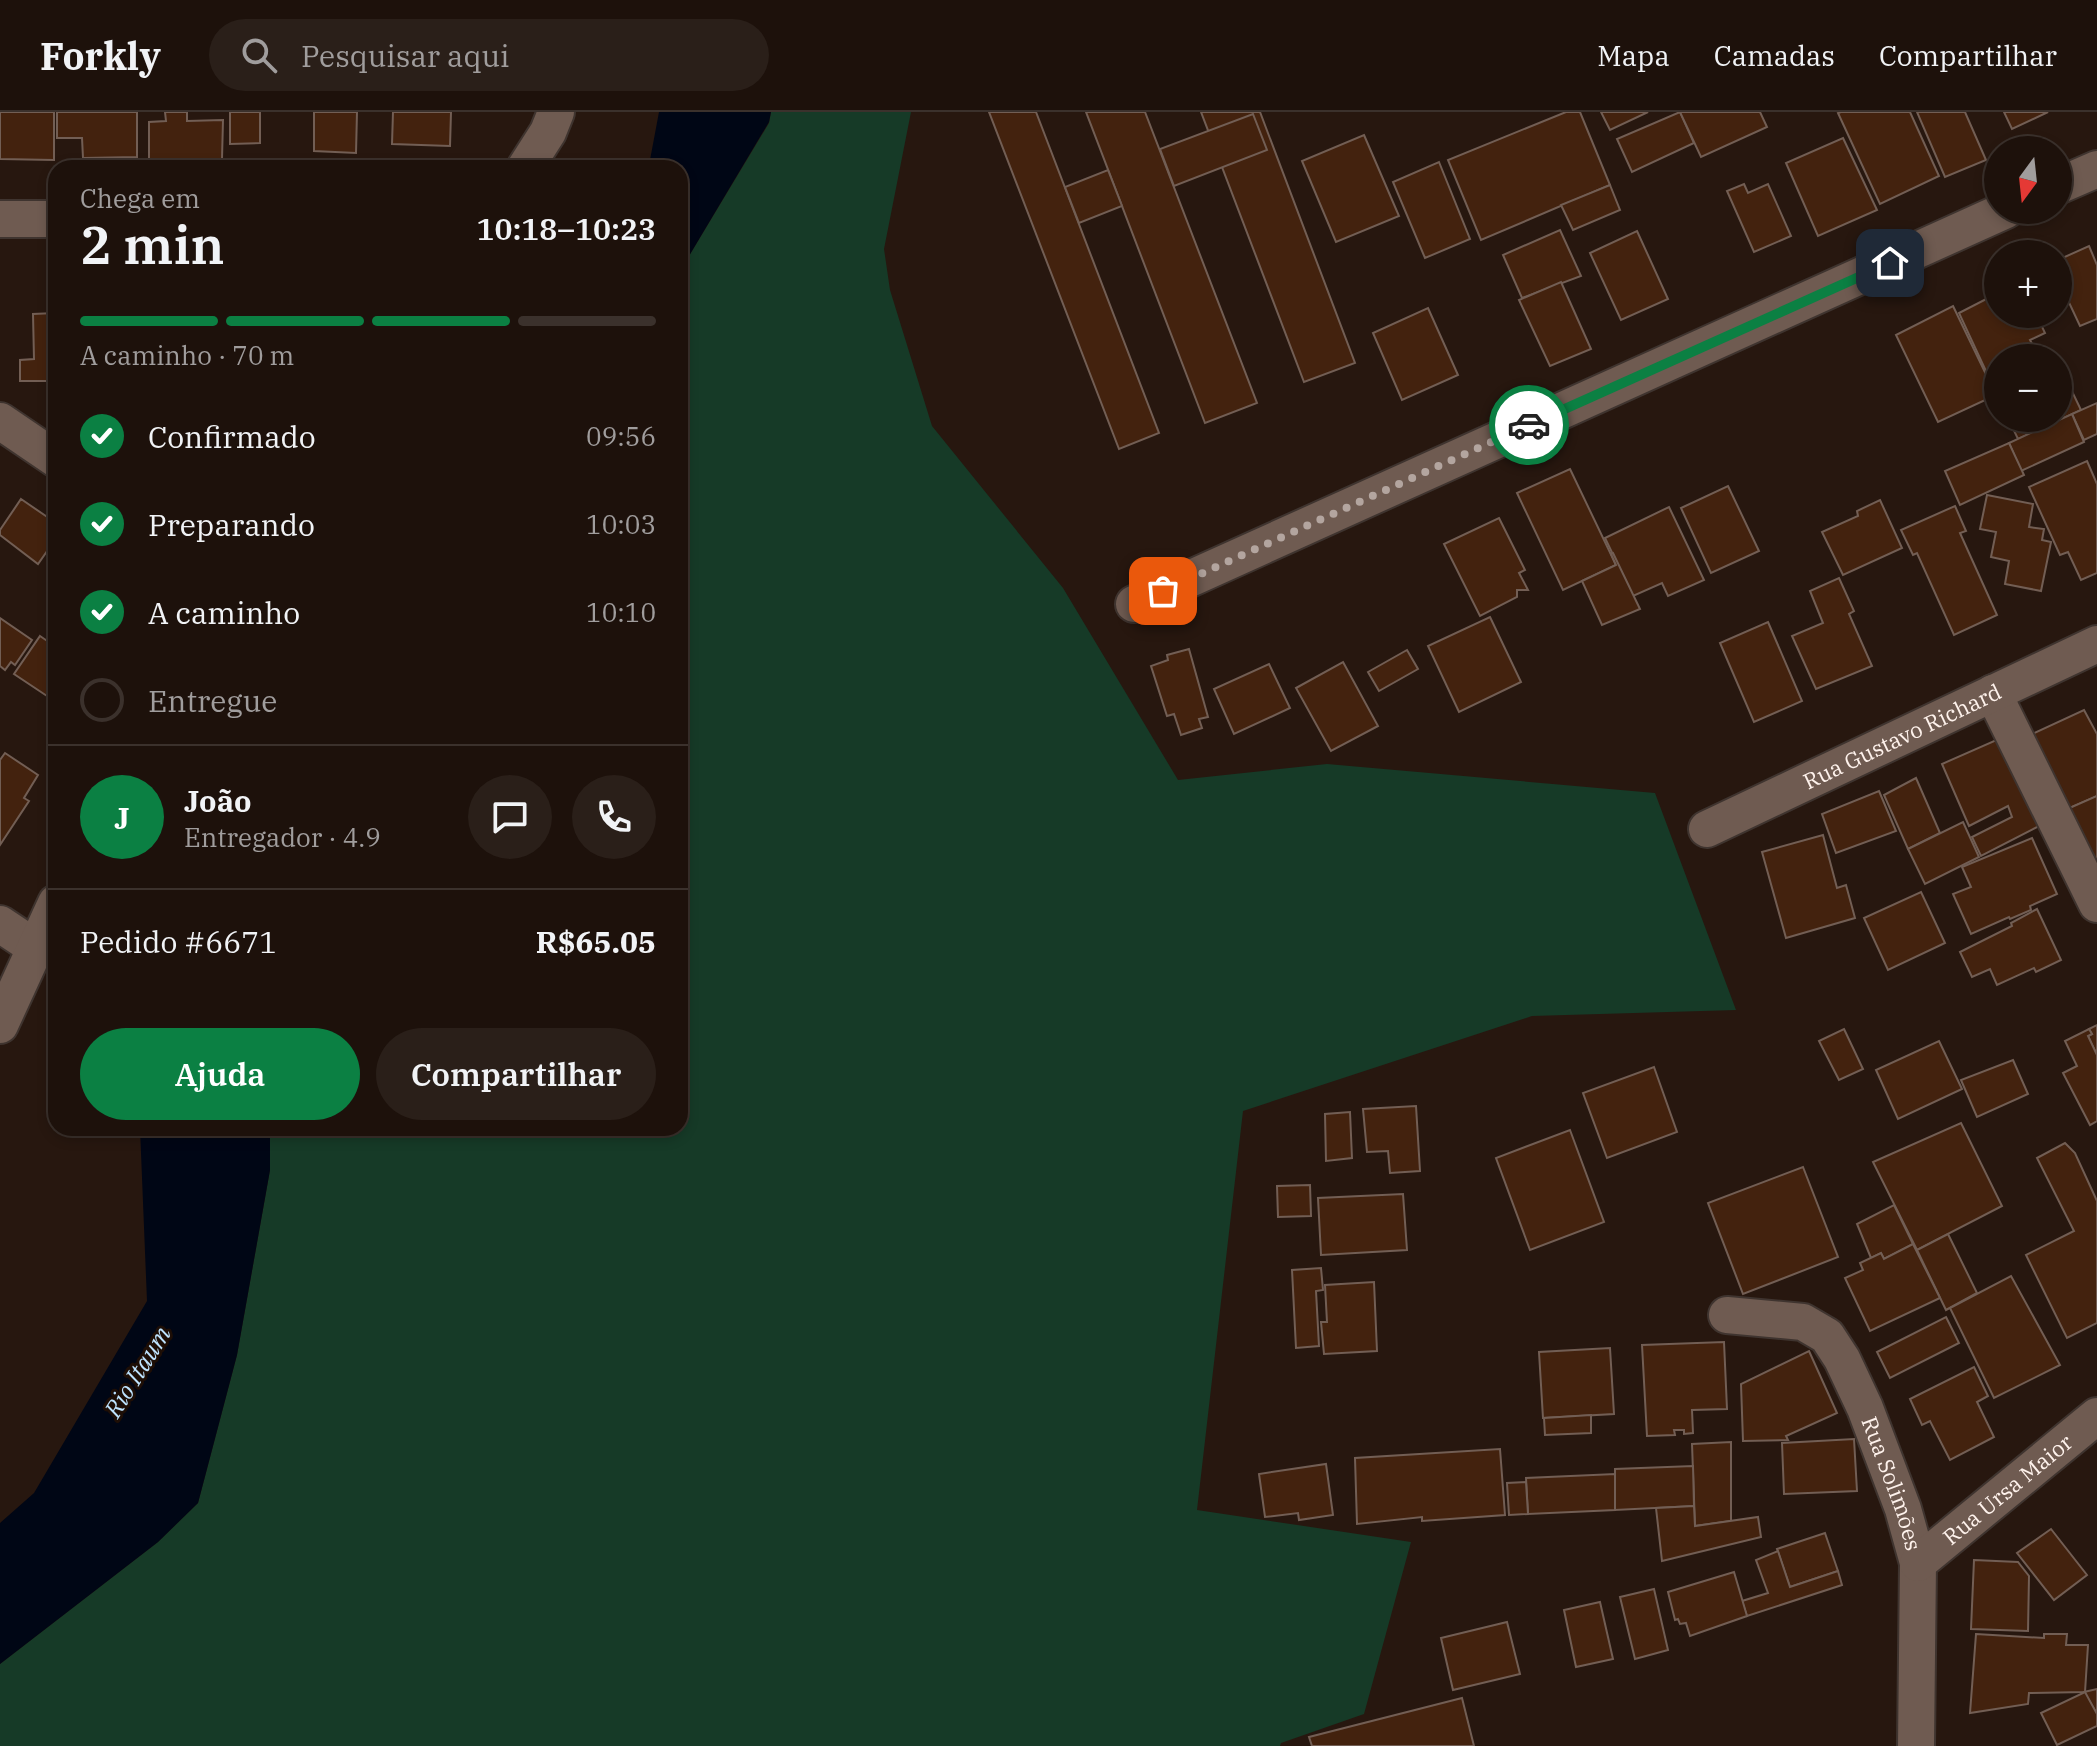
<!DOCTYPE html>
<html lang="pt">
<head>
<meta charset="utf-8">
<style>
	body { margin:0; font-family:"IBM Plex Serif",serif; background:#2a1f19; color:#f1f3f6; height:100vh; display:flex; flex-direction:column; font-size:30px; white-space:nowrap }
	* { box-sizing:border-box; margin:0 }
	p { font-size:26px; color:#a09d9d }
	.icon { flex:none; width:44px; height:44px; fill:none; stroke:currentColor; stroke-width:2; stroke-linecap:round; stroke-linejoin:round }
	.map { position:relative; flex:1; overflow:hidden }
	.drawer { position:absolute; left:48px; top:48px; width:640px; height:976px; display:flex; flex-direction:column; background:#1d110b; border-radius:24px; box-shadow:0 4px 12px #0003,0 0 0 2px #3b312c }
	.drawer>* { flex:none }
	.needle { width:52px; rotate:195deg }
	.controls { position:absolute; left:1984px; top:24px; display:grid; gap:16px }
	.controls a { display:grid; place-items:center; width:88px; height:88px; border-radius:50%; background:#1d110b; box-shadow:0 4px 12px #0003,0 0 0 2px #3b312c; font-size:40px }
	.pin { position:absolute; display:grid; place-items:center; width:68px; height:68px; color:#fff; margin:-34px; border-radius:16px; box-shadow:0 4px 12px #0006 }
	.courier { position:absolute; display:grid; place-items:center; width:80px; height:80px; margin:-40px; border:6px solid #0b8043; border-radius:50%; background:#fff; color:#222; box-shadow:0 2px 10px #0007 }
	.headline em { font-style:normal; font-weight:600 }
	.headline div { display:flex; flex-direction:column-reverse }
	.headline { display:flex; align-items:center; justify-content:space-between; height:136px; padding:0 32px }
	h1 { font-size:52px; font-weight:600; line-height:60px }
	.bar { display:grid; grid-template-columns:repeat(4,1fr); gap:12px 8px; align-content:center; height:96px; padding:0 32px }
	.bar i { height:10px; border-radius:6px; background:#3b312c }
	.bar .selected { background:#0b8043 }
	.bar p { grid-column:span 4 }
	.line { display:flex; align-items:center; gap:20px; padding:0 32px; border-top:2px solid #3b312c }
	.line div { flex:1 }
	.round { display:grid; place-items:center; flex:none; width:84px; height:84px; border-radius:42px; background:#2a1f19 }
	ol { padding:0 32px; list-style:none }
	li { display:flex; align-items:center; gap:24px; height:88px }
	li p { margin-inline-start:auto }
	li .icon { padding:8px; border-radius:50%; background:#0b8043; color:#fff; stroke-width:4 }
	li:last-child { color:#a09d9d }
	li i { width:44px; height:44px; border:4px solid #3b312c; border-radius:50% }
	.primary-button { display:flex; gap:16px; margin-top:auto; padding:16px 32px }
	.primary-button a { flex:1; height:92px; border-radius:48px; background:#0b8043; color:#fff; font-size:32px; font-weight:600; line-height:92px; text-align:center }
	.primary-button a+a { background:#2a1f19; color:#f1f3f6 }
	header { display:flex; align-items:center; gap:48px; box-sizing:border-box; height:112px; padding:0 40px; background:#1d110b; border-bottom:2px solid #3b312c }
	header strong { font-size:38px }
	nav { display:flex; gap:44px; margin-inline-start:auto; font-size:28px }
	.search { width:560px; height:72px; background:#2a1f19; display:flex; align-items:center; gap:20px; box-sizing:border-box; padding:0 28px; border-radius:44px; color:#a09d9d; font-size:30px }
	.map>svg:first-child { display:block }
</style>
</head>
<body>
<header>
<strong>Forkly</strong>
<div class="search"><svg class="icon" aria-label="search" viewBox="0 0 24 24"><circle cx="10" cy="10" r="6"/><path d="M15 15l6 6"/></svg>Pesquisar aqui</div>
<nav><a>Mapa</a><a>Camadas</a><a>Compartilhar</a></nav>
</header>
<div class="map">
<svg width="2097" height="1634" viewBox="0 0 2097 1634">
	<rect width="100%" height="100%" fill="#27170f"/>
	<polygon fill="#163a27" points="771,0 911,0 884,137 890,178 932,314 1063,476 1178,668 1327,652 1655,681 1736,898 1532,904 1243,999 1197,1398 1411,1430 1364,1602 1281,1631 1280,1634 0,1634 0,1552 158,1430 198,1391 237,1243 270,1058 270,1016 680,1016 680,159 769,11"/>
	<g fill="#000615">
		<polygon points="659,0 771,0 769,10 680,159 680,56 644,56 650,48"/>
		<polygon points="140,1016 270,1016 270,1058 237,1243 198,1391 158,1430 0,1552 0,1411 34,1381 147,1189"/>
	</g>
	<g fill="#43220e" stroke="#725e54" stroke-width="2">
		<polygon points="0,0 54,0 54,48 0,47"/>
		<polygon points="57,0 137,0 137,45 83,46 82,26 57,26"/>
		<polygon points="165,0 187,0 187,9 223,8 222,47 149,48 149,10 166,9"/>
		<polygon points="230,0 260,0 260,31 230,32"/>
		<polygon points="314,0 357,0 356,41 314,39"/>
		<polygon points="393,0 451,0 450,34 392,32"/>
		<polygon points="989,0 1036,0 1159,321 1119,337"/>
		<polygon points="1086,0 1145,0 1257,291 1205,311"/>
		<polygon points="1201,0 1260,0 1355,251 1304,270"/>
		<polygon points="1566,0 1580,0 1610,73 1481,128 1448,48"/>
		<polygon points="1601,0 1648,0 1610,18"/>
		<polygon points="1680,0 1694,31 1632,60 1617,27"/>
		<polygon points="1680,0 1760,0 1767,15 1701,45"/>
		<polygon points="1841,0 1910,0 1939,64 1880,92 1838,1"/>
		<polygon points="1917,0 1965,0 1986,48 1945,65"/>
		<polygon points="2004,0 2048,0 2012,17"/>
		<polygon points="1253,2 1267,38 1174,74 1160,37"/>
		<polygon points="1364,23 1399,104 1336,130 1302,49"/>
		<polygon points="1843,26 1877,98 1818,124 1786,51"/>
		<polygon points="1439,50 1470,127 1425,146 1393,70"/>
		<polygon points="1108,58 1122,94 1079,111 1065,75"/>
		<polygon points="1744,72 1748,81 1768,72 1791,124 1754,140 1727,79"/>
		<polygon points="1610,73 1620,98 1573,118 1561,93"/>
		<polygon points="1560,118 1581,164 1522,186 1503,143"/>
		<polygon points="1637,119 1668,187 1621,208 1590,141"/>
		<polygon points="2089,134 2097,153 2097,207 2080,214 2058,167 2058,148"/>
		<polygon points="1561,170 1591,237 1550,254 1519,188"/>
		<polygon points="1998,181 1998,202 2036,202 2045,221 2030,228 2040,246 1998,246 1998,266 1991,270 1959,201"/>
		<polygon points="1953,194 1996,283 1938,310 1896,223"/>
		<polygon points="1428,196 1458,263 1402,288 1373,221"/>
		<polygon points="55,201 55,269 20,269 20,248 34,247 33,202"/>
		<polygon points="2067,269 2081,298 2018,327 2008,306 2058,306 2058,274"/>
		<polygon points="2097,291 2097,322 2084,328 2072,302"/>
		<polygon points="2072,302 2084,330 2021,359 2009,331"/>
		<polygon points="2009,331 2024,363 1960,393 1945,359"/>
		<polygon points="2087,349 2097,372 2097,461 2081,468 2068,440 2060,443 2029,375"/>
		<polygon points="1570,357 1616,453 1563,478 1517,381"/>
		<polygon points="1728,374 1759,439 1711,461 1681,396"/>
		<polygon points="1987,383 2033,392 2029,415 2044,417 2042,428 2051,430 2041,479 2005,472 2009,449 1991,445 1996,420 1980,417"/>
		<polygon points="21,387 56,411 56,440 50,435 38,452 0,423 0,418"/>
		<polygon points="1880,388 1902,436 1843,463 1822,420 1858,404 1857,399"/>
		<polygon points="1955,394 1966,419 1960,421 1997,503 1954,523 1917,441 1913,443 1901,418"/>
		<polygon points="1669,395 1704,468 1668,484 1662,471 1633,484 1605,426"/>
		<polygon points="1499,406 1525,458 1519,461 1528,478 1517,478 1517,485 1480,504 1444,432"/>
		<polygon points="1613,441 1640,497 1602,513 1582,469 1616,453 1611,442"/>
		<polygon points="1839,466 1854,499 1849,502 1872,554 1816,577 1792,524 1823,511 1810,479"/>
		<polygon points="1490,505 1521,570 1459,600 1428,534"/>
		<polygon points="0,506 32,528 15,553 11,550 5,558 0,554"/>
		<polygon points="1768,510 1802,589 1754,610 1720,531"/>
		<polygon points="40,524 56,535 56,590 14,562"/>
		<polygon points="1189,537 1208,605 1199,607 1202,616 1181,623 1174,602 1167,604 1151,554 1168,548 1167,543"/>
		<polygon points="1407,538 1418,557 1379,579 1368,560"/>
		<polygon points="1343,550 1378,614 1331,639 1296,576"/>
		<polygon points="1269,552 1290,596 1234,622 1214,577"/>
		<polygon points="2084,598 2097,622 2097,684 2065,698 2032,622"/>
		<polygon points="2001,626 2043,712 1981,744 1972,725 2012,705 2008,694 1969,714 1942,652"/>
		<polygon points="5,641 38,663 24,686 29,689 0,733 0,648"/>
		<polygon points="1916,666 1940,721 1908,737 1884,683"/>
		<polygon points="1879,679 1896,719 1836,741 1822,702"/>
		<polygon points="2097,684 2097,762 2065,698"/>
		<polygon points="1963,710 1979,745 1925,772 1908,737"/>
		<polygon points="1823,723 1837,776 1846,773 1855,806 1786,826 1762,740"/>
		<polygon points="2032,726 2057,782 2030,794 2031,798 2010,807 2009,805 1971,822 1953,782 1971,775 1962,755"/>
		<polygon points="1921,780 1945,831 1888,858 1864,806"/>
		<polygon points="2037,797 2061,848 2036,860 2034,856 1997,873 1990,857 1972,865 1960,840 2012,814 2011,811"/>
		<polygon points="2097,913 2097,943 2088,924 2092,922 2089,917"/>
		<polygon points="1844,917 1863,957 1839,968 1819,929"/>
		<polygon points="2089,917 2092,922 2088,924 2097,943 2097,1009 2090,1013 2063,961 2077,954 2065,929"/>
		<polygon points="1939,929 1962,977 1898,1007 1876,958"/>
		<polygon points="2013,948 2028,982 1977,1005 1961,968"/>
		<polygon points="1654,955 1677,1020 1607,1046 1583,981"/>
		<polygon points="1416,994 1420,1059 1390,1061 1388,1039 1367,1040 1363,997"/>
		<polygon points="1350,1000 1352,1046 1326,1049 1325,1002"/>
		<polygon points="1961,1011 2002,1094 1917,1138 1873,1050"/>
		<polygon points="1570,1018 1604,1110 1530,1138 1496,1046"/>
		<polygon points="2065,1031 2075,1041 2097,1089 2097,1211 2067,1226 2026,1143 2074,1119 2037,1046"/>
		<polygon points="1803,1055 1838,1145 1743,1182 1708,1091"/>
		<polygon points="1310,1073 1311,1104 1278,1105 1277,1074"/>
		<polygon points="1403,1082 1407,1138 1321,1143 1318,1086"/>
		<polygon points="1894,1093 1913,1132 1884,1147 1881,1141 1871,1146 1857,1112"/>
		<polygon points="1948,1122 1977,1181 1946,1198 1917,1138"/>
		<polygon points="1913,1132 1940,1186 1870,1219 1845,1166 1863,1158 1860,1151 1881,1141 1884,1147"/>
		<polygon points="1321,1156 1323,1178 1316,1179 1319,1234 1296,1236 1292,1158"/>
		<polygon points="2011,1164 2060,1253 1994,1286 1950,1196"/>
		<polygon points="1374,1170 1377,1239 1324,1242 1321,1210 1327,1210 1325,1173"/>
		<polygon points="1946,1205 1959,1231 1890,1266 1877,1240"/>
		<polygon points="1724,1230 1727,1297 1692,1298 1693,1321 1684,1322 1684,1318 1674,1318 1675,1323 1647,1324 1642,1233"/>
		<polygon points="1610,1236 1614,1302 1543,1306 1539,1240"/>
		<polygon points="1809,1239 1837,1301 1786,1324 1788,1328 1743,1329 1741,1272"/>
		<polygon points="1974,1255 1988,1284 1977,1290 1994,1325 1950,1348 1930,1309 1922,1313 1910,1287"/>
		<polygon points="1591,1303 1591,1321 1545,1323 1544,1306"/>
		<polygon points="1854,1327 1857,1379 1784,1382 1782,1331"/>
		<polygon points="1731,1330 1731,1409 1695,1414 1692,1332"/>
		<polygon points="1500,1337 1505,1403 1422,1409 1422,1405 1357,1412 1355,1346"/>
		<polygon points="1326,1352 1333,1403 1299,1408 1298,1401 1265,1405 1259,1362"/>
		<polygon points="1693,1354 1694,1394 1615,1398 1615,1357"/>
		<polygon points="1615,1362 1615,1398 1528,1402 1526,1366"/>
		<polygon points="1526,1370 1528,1402 1509,1403 1507,1371"/>
		<polygon points="1694,1394 1695,1414 1758,1405 1761,1425 1662,1449 1656,1396"/>
		<polygon points="2051,1417 2087,1463 2054,1488 2017,1441"/>
		<polygon points="1825,1421 1838,1459 1790,1475 1777,1437"/>
		<polygon points="1778,1439 1790,1475 1838,1459 1842,1473 1747,1504 1742,1489 1768,1481 1756,1448"/>
		<polygon points="1974,1448 2018,1450 2029,1464 2028,1519 1971,1517"/>
		<polygon points="1734,1460 1747,1504 1690,1524 1686,1511 1680,1512 1678,1507 1675,1508 1668,1480"/>
		<polygon points="1654,1477 1668,1538 1635,1547 1620,1485"/>
		<polygon points="1600,1490 1613,1547 1576,1555 1564,1498"/>
		<polygon points="1507,1510 1520,1562 1453,1578 1441,1526"/>
		<polygon points="1976,1522 2044,1526 2044,1522 2067,1522 2066,1533 2088,1533 2085,1580 2029,1581 2028,1592 1970,1601"/>
		<polygon points="2097,1577 2097,1602 2084,1580"/>
		<polygon points="2085,1580 2097,1602 2097,1614 2057,1633 2041,1601"/>
		<polygon points="1462,1586 1474,1634 1312,1634 1309,1625"/>
	</g>
	<g fill="none" stroke-linecap="round" stroke-linejoin="round">
		<defs>
			<g id="street">
				<polyline points="525,56 548,20 556,0"/>
				<polyline points="2058,74 2097,57"/>
				<polyline points="0,107 56,107"/>
				<polyline points="0,309 56,347"/>
				<polyline points="1134,492 2006,98"/>
				<polyline points="1993,581 2097,792"/>
				<path id="s1" d="M 1707,717 L 2097,532"/>
				<polyline points="0,812 36,836"/>
				<polyline points="0,913 56,791"/>
				<path id="s2" d="M 1727,1203 L 1803,1210 L 1827,1224 L 1842,1247 L 1865,1296 L 1903,1397 L 1918,1451 L 1916,1634"/>
				<path id="s3" d="M 1918,1451 L 2097,1304"/>
			</g>
		</defs>
		<use href="#street" stroke="#3f342f" stroke-width="40"/>
		<use href="#street" stroke="#6f5b51" stroke-width="36"/>
	</g>
	<g fill="none" stroke-linecap="round" stroke-linejoin="round">
		<polyline stroke="#b3a59f" stroke-width="8" stroke-dasharray="0 14.4" points="1163,479 1529,313"/>
		<polyline stroke="#0b8043" stroke-width="10" points="1529,313 1890,151"/>
	</g>
	<g text-anchor="middle" stroke-width="6" stroke-linejoin="round" paint-order="stroke">
		<g font-size="22" fill="#fef2ec" stroke="#1d0e06">
			<text dy="8" stroke="none"><textPath href="#s1" startOffset="216">Rua Gustavo Richard</textPath></text>
			<text dy="8" stroke="none"><textPath href="#s2" startOffset="266">Rua Solimões</textPath></text>
			<text dy="8" stroke="none"><textPath href="#s3" startOffset="116">Rua Ursa Maior</textPath></text>
		</g>
		<g font-size="24" font-style="italic" fill="#bee3fe" stroke="#1d0e06">
			<text transform="translate(138 1260) rotate(-58)" y="8">Rio Itaum</text>
		</g>
	</g>
</svg>
<div class="controls">
<a><svg class="needle" viewBox="-14 -14 28 28"><path d="M0-13l5 13h-10z" fill="#e53935"/><path d="M0 13l5-13h-10z" fill="#a09d9d"/></svg></a>
<a>+</a>
<a>−</a>
</div>
<div class="pin" style="left:1163px;top:479px;background:#ea580c"><svg class="icon" aria-label="bag" viewBox="0 0 24 24"><path d="M5 8h14l-1 12H6zM9 8a3 3 0 0 1 6 0"/></svg></div>
<div class="pin" style="left:1890px;top:151px;background:#1f2937"><svg class="icon" aria-label="home" viewBox="0 0 24 24"><path d="M3 11l9-7 9 7M6 9v11h12V9"/></svg></div>
<div class="courier" style="left:1529px;top:313px"><svg class="icon" aria-label="car" viewBox="0 0 24 24"><path d="M5 17H2v-5l4-1 3-4h7l3 4 3 1v5h-3M9 17h6M6 11h13"/><circle cx="7" cy="17" r="2"/><circle cx="17" cy="17" r="2"/></svg></div>
<section class="drawer">
<div class="headline"><div><h1>2 min</h1><p>Chega em</p></div><em>10:18–10:23</em></div>
<div class="bar"><i class="selected"></i><i class="selected"></i><i class="selected"></i><i></i><p>A caminho · 70 m</p></div>
<ol>
<li><svg class="icon" aria-label="check" viewBox="0 0 24 24"><path d="M5 12l5 5 9-10"/></svg>Confirmado<p>09:56</p></li>
<li><svg class="icon" aria-label="check" viewBox="0 0 24 24"><path d="M5 12l5 5 9-10"/></svg>Preparando<p>10:03</p></li>
<li><svg class="icon" aria-label="check" viewBox="0 0 24 24"><path d="M5 12l5 5 9-10"/></svg>A caminho<p>10:10</p></li>
<li><i></i>Entregue</li>
</ol>
<div class="line" style="height:144px"><b class="round" style="background:#0b8043;color:#fff">J</b><div><b>João</b><p>Entregador · 4.9</p></div><a class="round"><svg class="icon" aria-label="chat" viewBox="0 0 24 24"><path d="M4 5h16v11H9l-5 4z"/></svg></a><a class="round"><svg class="icon" aria-label="phone" viewBox="0 0 24 24"><path d="M5 4h4l2 5-3 2q2 4 5 5l2-3 5 2v4C11 20 4 13 5 4z"/></svg></a></div>
<div class="line" style="height:104px"><div>Pedido #6671</div><b>R$65.05</b></div>
<div class="primary-button"><a>Ajuda</a><a>Compartilhar</a></div>
</section>
</div>
</body>
</html>
